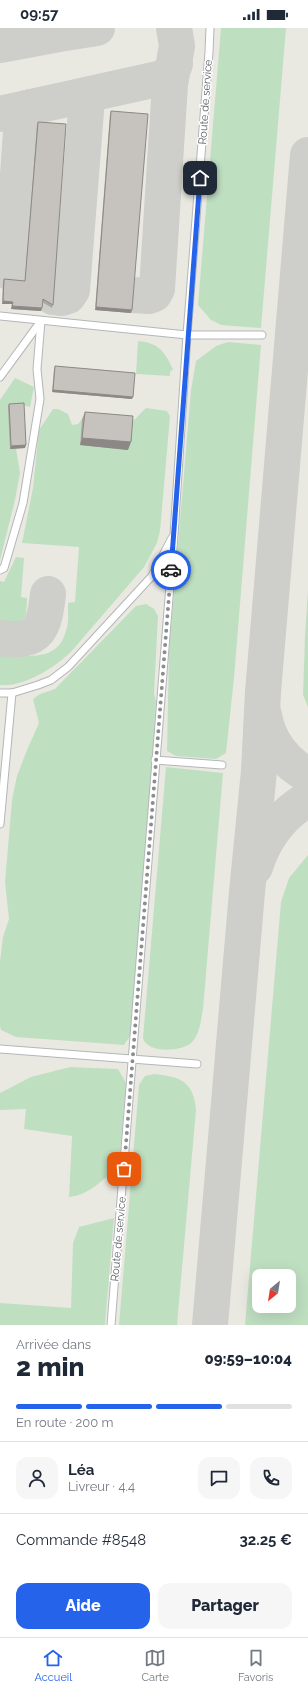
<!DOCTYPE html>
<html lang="fr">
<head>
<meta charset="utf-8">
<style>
	body { margin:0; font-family:Raleway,sans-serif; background:#f6f6f7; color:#1f2937; height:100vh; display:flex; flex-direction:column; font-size:15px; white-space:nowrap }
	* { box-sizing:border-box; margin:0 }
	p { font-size:13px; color:#747a83 }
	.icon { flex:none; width:22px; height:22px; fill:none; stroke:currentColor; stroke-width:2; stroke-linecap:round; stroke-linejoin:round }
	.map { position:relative; height:1297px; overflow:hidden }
	.panel { display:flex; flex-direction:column; background:#fff; flex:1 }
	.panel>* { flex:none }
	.needle { width:26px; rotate:210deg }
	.fabs { position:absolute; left:252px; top:1241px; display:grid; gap:8px }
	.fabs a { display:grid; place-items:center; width:44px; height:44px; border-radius:8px; background:#fff; box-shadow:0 4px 16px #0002; font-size:20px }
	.pin { position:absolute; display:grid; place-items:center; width:34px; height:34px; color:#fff; margin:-17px; border-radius:8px; box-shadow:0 2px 6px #0006 }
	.courier { position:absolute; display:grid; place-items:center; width:40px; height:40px; margin:-20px; border:3px solid #2563eb; border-radius:50%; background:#fff; color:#222; box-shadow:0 1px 5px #0007 }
	.overview em { font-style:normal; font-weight:800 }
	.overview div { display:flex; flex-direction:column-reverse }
	.overview { display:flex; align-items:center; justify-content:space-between; height:68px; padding:0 16px }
	h1 { font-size:26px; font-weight:800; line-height:30px }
	.bar { display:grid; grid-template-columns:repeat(4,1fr); gap:6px 4px; align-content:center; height:48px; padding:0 16px }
	.bar i { height:5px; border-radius:3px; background:#e0e1e3 }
	.bar .current { background:#2563eb }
	.bar p { grid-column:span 4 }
	.line { display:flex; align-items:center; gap:10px; padding:0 16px; border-top:1px solid #e0e1e3 }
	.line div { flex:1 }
	.round { display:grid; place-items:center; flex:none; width:42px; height:42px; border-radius:12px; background:#f6f6f7 }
	.cta { display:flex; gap:8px; margin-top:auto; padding:8px 16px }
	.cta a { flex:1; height:46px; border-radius:12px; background:#2563eb; color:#fff; font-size:16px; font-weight:800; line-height:46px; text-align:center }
	.cta a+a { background:#f6f6f7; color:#1f2937 }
	.status { display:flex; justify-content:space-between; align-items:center; height:28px; padding:0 20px; background:#fff; direction:ltr }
	.status svg { height:11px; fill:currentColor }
	.dock { display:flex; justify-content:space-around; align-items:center; height:56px; border-top:1px solid #e0e1e3; background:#fff; font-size:11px; color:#747a83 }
	.dock a { display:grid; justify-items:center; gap:2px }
	.dock .current { color:#2563eb }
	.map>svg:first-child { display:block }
</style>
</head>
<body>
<div class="status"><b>09:57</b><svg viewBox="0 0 49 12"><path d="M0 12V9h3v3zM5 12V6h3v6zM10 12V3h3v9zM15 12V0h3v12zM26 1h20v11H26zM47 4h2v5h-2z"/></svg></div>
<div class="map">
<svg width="308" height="1297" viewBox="0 0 308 1297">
	<rect width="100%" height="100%" fill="#eae9e1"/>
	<g fill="#bfdfc1" fill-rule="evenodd">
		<polygon points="221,0 286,0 261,300 221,297 211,292 198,277"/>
		<path d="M 138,313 C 159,315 164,323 173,341 L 170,344 L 170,348 L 136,346 Z"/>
		<polygon points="228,314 261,317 234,650 226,725 216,731 176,728 167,723 169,624 191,362 196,333 216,318"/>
		<polygon points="15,350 34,359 30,379 23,377 16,420 20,445 15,472 0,532 0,372"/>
		<path d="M 146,380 L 167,383 L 170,388 L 160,503 L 157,515 L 144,539 L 70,625 C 52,641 24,659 0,657 L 0,625 C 25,627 57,636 66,603 C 69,595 68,584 68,575 L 75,574 L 79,519 L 22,515 L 33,460 L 39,402 L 53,381 L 58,381 L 68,386 L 72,397 L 78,396 L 82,391 L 80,417 L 130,396 Z"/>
		<path d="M 16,529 L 24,530 L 21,569 L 27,570 C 26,596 27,596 0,593 L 0,553 L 4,554 Z"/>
		<polygon points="308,561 308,679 303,667 305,609"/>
		<polygon points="146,576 154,581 158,588 154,666 156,673 148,796 130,1008 124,1017 16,1009 1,1002 0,998 0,933 3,909 9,891 5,854 12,772 17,748 27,722 39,695 33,671 40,666 55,661 136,578"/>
		<path d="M 166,739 L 223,745 L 203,981 C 201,991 200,1006 192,1014 C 184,1023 154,1025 146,1015 C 144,1014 144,1012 143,1010 Z"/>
		<path d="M 308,827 L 308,1297 L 245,1297 L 281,874 L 289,850 ZM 259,1248 L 289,1248 L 289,1278 L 259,1278 Z"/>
		<path d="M 70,1039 L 118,1041 L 126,1055 L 119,1138 C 103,1151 90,1167 69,1169 L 72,1108 L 24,1101 L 26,1081 L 0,1082 L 0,1065 L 31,1049 Z"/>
		<path d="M 154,1046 C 181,1049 193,1053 196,1082 L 177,1297 L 119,1297 L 139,1057 L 145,1048 Z"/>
		<polygon points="114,1190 105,1297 0,1297 0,1275 71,1280 73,1215 79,1199"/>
	</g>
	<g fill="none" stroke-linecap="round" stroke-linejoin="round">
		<g stroke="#cececa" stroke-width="36">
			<polyline points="0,17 59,6 97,0"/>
			<polyline points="0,86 162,50 171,44 175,36"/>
			<polyline points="11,245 22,90 30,79"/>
			<polyline points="133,267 149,268 154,266 157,261 170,56 177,18 174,0"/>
			<polyline points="53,269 62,270 68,268 72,262 87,70 90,67"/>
			<path d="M 0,610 C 40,616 44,601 48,566"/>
			<path d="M 264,687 C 268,713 285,735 308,747"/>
			<path d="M 255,839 C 264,810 282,786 308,771"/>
			<polyline points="210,1297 247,864 259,743 263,664 308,127"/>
		</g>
		<defs>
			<g id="lane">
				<polyline points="0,288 187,307 262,307"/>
				<polyline points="0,349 41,293"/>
				<polyline points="0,542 4,540 23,475 40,371 37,341 41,293"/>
				<polyline points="0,665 12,665 38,657 51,652 68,639 152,548 172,510"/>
				<polyline points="155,732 222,737"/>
				<polyline points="0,796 12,665"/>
				<polyline points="0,1021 197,1036"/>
				<polyline points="111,1297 174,507 187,307 209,24 210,0"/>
			</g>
		</defs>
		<use href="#lane" stroke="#b3b6ba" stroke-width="9"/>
		<use href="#lane" stroke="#fff" stroke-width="7"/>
	</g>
	<g fill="#aaa8a3">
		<polygon points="111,83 131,285 95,282 110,86"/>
		<polygon points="38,94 53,277 52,280 42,274 42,280 41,283 11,281 12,276 2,276 3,254 4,251 25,253 37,97"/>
		<polygon points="55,338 132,371 52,364 54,341"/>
		<polygon points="9,376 25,420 10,421 8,378"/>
		<polygon points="85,384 128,422 80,417 82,391"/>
	</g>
	<g fill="#8b8885">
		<polygon points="3,273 13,274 12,276 2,276"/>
		<polygon points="12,278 42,280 41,283 11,281"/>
		<polygon points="96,279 132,282 131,285 95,282"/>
		<polygon points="53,362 133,369 132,371 52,364"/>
		<polygon points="82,410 131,414 128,422 80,417"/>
		<polygon points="26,417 25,420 10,421 11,418"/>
	</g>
	<g fill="#c6c3be" stroke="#8b8885">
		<polygon points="111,83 148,86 132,282 96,279"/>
		<polygon points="38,94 66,96 53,277 43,271 42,280 12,278 13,274 3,273 4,251 25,253"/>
		<polygon points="55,338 135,345 133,369 53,362"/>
		<polygon points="24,375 26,417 11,418 9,376"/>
		<polygon points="85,384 133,388 131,414 82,410"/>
	</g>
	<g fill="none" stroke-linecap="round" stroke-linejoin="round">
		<polyline stroke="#8c8d8d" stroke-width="4" stroke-dasharray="0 7.2" points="124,1141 171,542"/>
		<polyline stroke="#2563eb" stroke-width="5" points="171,542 200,150"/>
	</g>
	<g text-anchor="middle" stroke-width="3" stroke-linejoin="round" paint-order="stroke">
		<g font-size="11" fill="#595c60" stroke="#fff">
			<text transform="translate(205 74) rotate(-86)" y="4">Route de service</text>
			<text transform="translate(118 1211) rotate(-85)" y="4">Route de service</text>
		</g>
	</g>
</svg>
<div class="fabs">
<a><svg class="needle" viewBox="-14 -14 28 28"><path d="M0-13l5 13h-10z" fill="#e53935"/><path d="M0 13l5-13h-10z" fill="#747a83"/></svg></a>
</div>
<div class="pin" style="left:124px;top:1141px;background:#ea580c"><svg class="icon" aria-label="bag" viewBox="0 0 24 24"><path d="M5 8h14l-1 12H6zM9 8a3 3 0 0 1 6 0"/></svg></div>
<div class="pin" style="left:200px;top:150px;background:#1f2937"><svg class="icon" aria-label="home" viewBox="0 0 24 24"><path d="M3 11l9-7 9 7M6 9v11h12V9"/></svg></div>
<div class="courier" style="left:171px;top:542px"><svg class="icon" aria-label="car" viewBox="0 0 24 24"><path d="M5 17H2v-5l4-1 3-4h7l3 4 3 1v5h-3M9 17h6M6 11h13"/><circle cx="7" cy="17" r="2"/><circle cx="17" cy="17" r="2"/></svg></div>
</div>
<section class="panel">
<div class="overview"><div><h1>2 min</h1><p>Arrivée dans</p></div><em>09:59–10:04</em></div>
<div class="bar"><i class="current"></i><i class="current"></i><i class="current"></i><i></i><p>En route · 200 m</p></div>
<div class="line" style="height:72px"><a class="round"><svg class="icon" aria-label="person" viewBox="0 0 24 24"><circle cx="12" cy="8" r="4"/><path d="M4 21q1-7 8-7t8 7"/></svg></a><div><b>Léa</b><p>Livreur · 4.4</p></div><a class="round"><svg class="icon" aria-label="chat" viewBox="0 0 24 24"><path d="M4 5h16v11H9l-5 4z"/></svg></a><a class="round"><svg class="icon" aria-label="phone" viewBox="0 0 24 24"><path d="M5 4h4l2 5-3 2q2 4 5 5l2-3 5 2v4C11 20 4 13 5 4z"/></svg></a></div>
<div class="line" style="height:52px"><div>Commande #8548</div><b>32.25 €</b></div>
<div class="cta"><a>Aide</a><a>Partager</a></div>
</section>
<nav class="dock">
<a class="current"><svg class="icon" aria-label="home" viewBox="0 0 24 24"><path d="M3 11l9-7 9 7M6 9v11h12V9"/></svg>Accueil</a>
<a><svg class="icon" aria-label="map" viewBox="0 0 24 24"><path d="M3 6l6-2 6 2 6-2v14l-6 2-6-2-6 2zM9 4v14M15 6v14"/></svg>Carte</a>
<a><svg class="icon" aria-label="saved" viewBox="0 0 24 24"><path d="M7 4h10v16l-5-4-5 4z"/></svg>Favoris</a>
</nav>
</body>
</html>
